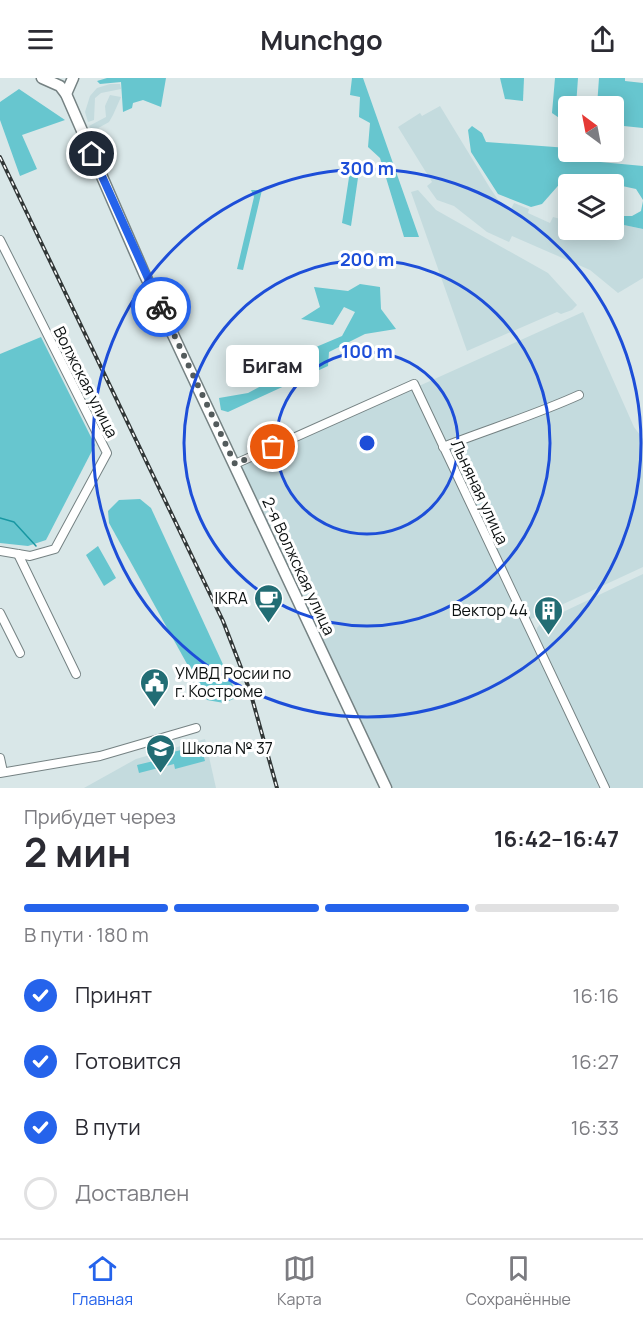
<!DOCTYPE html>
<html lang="ru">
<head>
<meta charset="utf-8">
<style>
	body { margin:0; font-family:Manrope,sans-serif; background:#f7f7f7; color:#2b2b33; height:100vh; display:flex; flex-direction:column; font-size:22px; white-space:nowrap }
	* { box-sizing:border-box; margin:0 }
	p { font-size:20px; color:#7c7c81 }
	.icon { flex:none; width:33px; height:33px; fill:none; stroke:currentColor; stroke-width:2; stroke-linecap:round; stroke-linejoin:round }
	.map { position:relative; height:710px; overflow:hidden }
	.side { display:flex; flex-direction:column; background:#fff; flex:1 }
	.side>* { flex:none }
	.needle { width:39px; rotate:328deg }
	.buttons { position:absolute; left:558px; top:18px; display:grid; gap:12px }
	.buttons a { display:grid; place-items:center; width:66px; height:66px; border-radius:6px; background:#fff; box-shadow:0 3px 15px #0003; font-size:30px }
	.pin { position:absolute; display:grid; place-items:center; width:51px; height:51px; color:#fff; margin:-26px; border:3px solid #fff; border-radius:50%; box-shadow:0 2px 6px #0007 }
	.courier { position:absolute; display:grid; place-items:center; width:60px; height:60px; margin:-30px; border:4px solid #2563eb; border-radius:50%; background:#fff; color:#222; box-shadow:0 2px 8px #0007 }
	.bubble { position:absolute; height:42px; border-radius:6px; background:#fff; box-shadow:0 3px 15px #0003; font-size:20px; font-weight:700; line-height:42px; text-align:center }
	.overview em { font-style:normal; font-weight:700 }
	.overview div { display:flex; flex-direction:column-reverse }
	.overview { display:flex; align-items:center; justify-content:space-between; height:102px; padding:0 24px }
	h1 { font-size:39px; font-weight:700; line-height:45px }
	.bar { display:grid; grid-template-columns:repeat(4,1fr); gap:9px 6px; align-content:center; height:72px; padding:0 24px }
	.bar i { height:8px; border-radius:4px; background:#e1e1e2 }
	.bar .current { background:#2563eb }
	.bar p { grid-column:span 4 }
	ol { padding:0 24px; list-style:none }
	li { display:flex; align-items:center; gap:18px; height:66px }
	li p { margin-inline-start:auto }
	li .icon { padding:6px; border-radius:50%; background:#2563eb; color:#fff; stroke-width:4 }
	li:last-child { color:#7c7c81 }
	li i { width:33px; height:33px; border:3px solid #e1e1e2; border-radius:50% }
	header { display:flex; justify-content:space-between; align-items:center; height:78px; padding:0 24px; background:#fff; font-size:27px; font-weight:700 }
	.menu { display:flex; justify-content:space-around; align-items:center; height:84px; border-top:2px solid #e1e1e2; background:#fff; font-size:16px; color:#7c7c81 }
	.menu a { display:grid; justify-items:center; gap:3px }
	.menu .current { color:#2563eb }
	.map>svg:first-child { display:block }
</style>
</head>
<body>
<header><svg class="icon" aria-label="menu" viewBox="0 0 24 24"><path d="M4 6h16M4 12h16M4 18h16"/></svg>Munchgo<svg class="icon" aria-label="share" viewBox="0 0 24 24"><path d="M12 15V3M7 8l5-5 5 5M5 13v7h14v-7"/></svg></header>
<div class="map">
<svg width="643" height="710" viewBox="0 0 643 710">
	<rect width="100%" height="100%" fill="#d9e7e8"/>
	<g fill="#c4dbde">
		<polygon points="110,6 120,6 121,11 101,15 95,20 94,42 88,44 85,34 90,18 97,10"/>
		<polygon points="110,17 121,19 113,37 109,44 93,53 89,48 106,39 105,28"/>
		<polygon points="440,28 490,110 499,123 511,131 514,125 529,131 528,135 550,145 553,139 568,143 568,152 596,152 616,157 619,146 643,151 643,200 618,215 590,192 512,158 509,164 487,154 454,128 437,122 427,108 432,104 398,49 420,35 422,38"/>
		<polygon points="418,112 436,132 548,195 577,227 572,232 561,236 557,234 467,273 411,114"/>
		<polygon points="583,234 634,349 643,361 643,489 531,541 524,547 599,710 389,710 239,389"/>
		<polygon points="643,496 643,710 608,710 536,557 537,550 542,544"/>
		<polygon points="205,661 216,710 84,710 136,681"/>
	</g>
	<g fill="#67c6cf">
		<polygon points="107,0 166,0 161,29 143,22 133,25 132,30 123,34 121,4 100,6 97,3"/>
		<polygon points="352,0 363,0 419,159 404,159 380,80 368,69 370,45 359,39 360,19 350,17"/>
		<polygon points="500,0 524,0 523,23 505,21"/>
		<polygon points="555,0 578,0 576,28 568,28 568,46 552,35"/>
		<polygon points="599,0 625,0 625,3 643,5 643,50 614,47 614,28 597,28"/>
		<polygon points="19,11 65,42 22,57 37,91 20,98 0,42 0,24"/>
		<polygon points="472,48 482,55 486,64 568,70 568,74 573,74 579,82 643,88 643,122 636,111 576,98 564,101 542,126 531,129 498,116 471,74 468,52"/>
		<polygon points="350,93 359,93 351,148 342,145"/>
		<polygon points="251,112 262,112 243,192 237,191 254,119"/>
		<polygon points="643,123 643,151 619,146 620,138 632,138 641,133"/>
		<polygon points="360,206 380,209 381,231 396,251 365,256 329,274 328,288 228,334 221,332 219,320 248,315 307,284 309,272 342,258 355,234 344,229 333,247 301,241 320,229 314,209 348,213"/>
		<polygon points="41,259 95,367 46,462 28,468 0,465 0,276"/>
		<polygon points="140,421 151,430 238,619 224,625 207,622 109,445 108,433 119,422"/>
		<polygon points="98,468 116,500 104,508 86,477"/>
		<polygon points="201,667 205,683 175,691 174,686 139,695 137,687 170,679 169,675"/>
	</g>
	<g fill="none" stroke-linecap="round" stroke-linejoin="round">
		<polyline stroke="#1897a2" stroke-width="1.5" points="0,440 14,444 36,468"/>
		<defs>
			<g id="street">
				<polyline points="0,162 107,375 55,471 30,478 0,473"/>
				<path d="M 443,369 C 489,351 535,337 579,317"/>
				<polyline points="235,386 414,306 605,710"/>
				<polyline points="18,476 76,596"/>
				<polyline points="0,535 20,575"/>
				<polyline points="0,680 3,694"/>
				<polyline points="0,695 100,678 196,650"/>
			</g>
			<g id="secondary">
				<polyline points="42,0 60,8 66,16 144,195 386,710"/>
				<polyline points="66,16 73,0"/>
			</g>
		</defs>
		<use href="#street" stroke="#758283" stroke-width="10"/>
		<use href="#secondary" stroke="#758283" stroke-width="13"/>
		<use href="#street" stroke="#fff" stroke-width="8"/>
		<use href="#secondary" stroke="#fff" stroke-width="10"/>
		<defs>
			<polyline id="rail" points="0,79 223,543 250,613 277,710"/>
		</defs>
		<use href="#rail" stroke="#313737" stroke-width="4"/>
		<use href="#rail" stroke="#fff" stroke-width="1.5" stroke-dasharray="4.5" stroke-linecap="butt"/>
	</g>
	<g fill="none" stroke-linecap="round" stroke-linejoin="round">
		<polyline stroke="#535b5c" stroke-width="6" stroke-dasharray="0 10.8" points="161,229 235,386 273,369"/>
		<polyline stroke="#2563eb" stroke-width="8" points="92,76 161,229"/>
	</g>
	<g fill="none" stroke="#1d4ed8" stroke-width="3">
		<circle cx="367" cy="365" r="91"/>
		<circle cx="367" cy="365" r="183"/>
		<circle cx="367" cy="365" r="274"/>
	</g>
	<defs>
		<symbol id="cafe-pin" viewBox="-11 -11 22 30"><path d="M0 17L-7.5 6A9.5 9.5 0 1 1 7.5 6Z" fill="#226d74" stroke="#fff"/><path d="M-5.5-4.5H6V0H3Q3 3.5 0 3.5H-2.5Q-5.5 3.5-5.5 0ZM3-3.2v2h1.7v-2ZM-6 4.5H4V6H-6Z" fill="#fff"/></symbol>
		<symbol id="building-pin" viewBox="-11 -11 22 30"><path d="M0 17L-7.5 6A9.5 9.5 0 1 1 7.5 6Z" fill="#226d74" stroke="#fff"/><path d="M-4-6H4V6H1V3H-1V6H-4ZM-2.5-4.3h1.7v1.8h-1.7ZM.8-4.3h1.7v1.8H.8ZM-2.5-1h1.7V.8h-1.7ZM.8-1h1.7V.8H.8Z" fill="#fff"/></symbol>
		<symbol id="civic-pin" viewBox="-11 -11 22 30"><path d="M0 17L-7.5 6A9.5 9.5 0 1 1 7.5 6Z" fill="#226d74" stroke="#fff"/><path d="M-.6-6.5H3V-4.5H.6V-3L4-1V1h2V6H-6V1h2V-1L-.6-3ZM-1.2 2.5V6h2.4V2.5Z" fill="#fff"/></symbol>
		<symbol id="school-pin" viewBox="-11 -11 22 30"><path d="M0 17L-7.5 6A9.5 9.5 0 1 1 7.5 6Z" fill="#226d74" stroke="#fff"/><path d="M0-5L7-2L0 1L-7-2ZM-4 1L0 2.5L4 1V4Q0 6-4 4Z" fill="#fff"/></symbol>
	</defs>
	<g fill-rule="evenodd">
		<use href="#cafe-pin" x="252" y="504" width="33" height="45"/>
		<use href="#building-pin" x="532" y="516" width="33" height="45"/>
		<use href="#civic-pin" x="138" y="588" width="33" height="45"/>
		<use href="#school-pin" x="144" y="654" width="33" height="45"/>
	</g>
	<g text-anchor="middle" stroke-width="6" stroke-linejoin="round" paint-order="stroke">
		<g font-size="16" fill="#0b1010" stroke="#fff">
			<text transform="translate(86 304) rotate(63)" y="6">Волжская улица</text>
			<text transform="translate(480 414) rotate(65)" y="6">Льняная улица</text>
			<text transform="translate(299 488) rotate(65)" y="6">2-я Волжская улица</text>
		</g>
		<g font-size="16" fill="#0b1010" stroke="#fff" text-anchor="end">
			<text x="248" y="526">IKRA</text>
			<text x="528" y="538">Вектор 44</text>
			<text x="175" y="601" text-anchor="start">УМВД Росии по<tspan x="175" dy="18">г. Костроме</tspan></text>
			<text x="182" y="676" text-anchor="start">Школа № 37</text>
		</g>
	</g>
	<circle cx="367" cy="365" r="9" fill="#1d4ed8" stroke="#fff" stroke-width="3"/>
	<g font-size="18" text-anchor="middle" font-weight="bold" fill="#1d4ed8" stroke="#fff" stroke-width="6" stroke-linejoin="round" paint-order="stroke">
		<text x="367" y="97">300 m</text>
		<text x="367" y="188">200 m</text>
		<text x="367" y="280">100 m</text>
	</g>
</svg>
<div class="buttons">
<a><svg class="needle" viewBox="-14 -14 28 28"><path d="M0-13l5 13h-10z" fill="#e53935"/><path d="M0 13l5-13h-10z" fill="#7c7c81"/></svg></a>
<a><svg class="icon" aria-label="layers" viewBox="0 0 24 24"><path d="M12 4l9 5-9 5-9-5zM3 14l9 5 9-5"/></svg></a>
</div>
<div class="pin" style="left:273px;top:369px;background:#ea580c"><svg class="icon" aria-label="bag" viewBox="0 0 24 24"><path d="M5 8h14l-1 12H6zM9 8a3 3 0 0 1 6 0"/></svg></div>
<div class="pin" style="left:92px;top:76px;background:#1f2937"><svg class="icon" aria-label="home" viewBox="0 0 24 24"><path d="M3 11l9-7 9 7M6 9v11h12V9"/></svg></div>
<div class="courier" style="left:161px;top:229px"><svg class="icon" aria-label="bike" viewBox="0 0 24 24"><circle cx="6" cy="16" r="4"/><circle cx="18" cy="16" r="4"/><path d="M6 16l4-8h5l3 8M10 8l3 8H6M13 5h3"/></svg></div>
<div class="bubble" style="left:226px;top:267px;width:93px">Бигам</div>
</div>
<section class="side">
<div class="overview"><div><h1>2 мин</h1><p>Прибудет через</p></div><em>16:42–16:47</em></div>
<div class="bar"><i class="current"></i><i class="current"></i><i class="current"></i><i></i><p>В пути · 180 m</p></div>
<ol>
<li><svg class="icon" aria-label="check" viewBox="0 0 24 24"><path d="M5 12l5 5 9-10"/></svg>Принят<p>16:16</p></li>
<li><svg class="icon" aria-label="check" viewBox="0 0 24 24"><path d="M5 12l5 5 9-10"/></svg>Готовится<p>16:27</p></li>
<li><svg class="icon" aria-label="check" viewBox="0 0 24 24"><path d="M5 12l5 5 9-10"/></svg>В пути<p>16:33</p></li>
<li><i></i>Доставлен</li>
</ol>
</section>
<nav class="menu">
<a class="current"><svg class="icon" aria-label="home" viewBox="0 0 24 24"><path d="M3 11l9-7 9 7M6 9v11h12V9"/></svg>Главная</a>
<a><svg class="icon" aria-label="map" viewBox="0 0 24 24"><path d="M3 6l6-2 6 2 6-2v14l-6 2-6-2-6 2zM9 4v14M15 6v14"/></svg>Карта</a>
<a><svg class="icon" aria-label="saved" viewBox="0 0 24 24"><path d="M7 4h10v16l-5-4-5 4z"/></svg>Сохранённые</a>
</nav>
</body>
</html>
